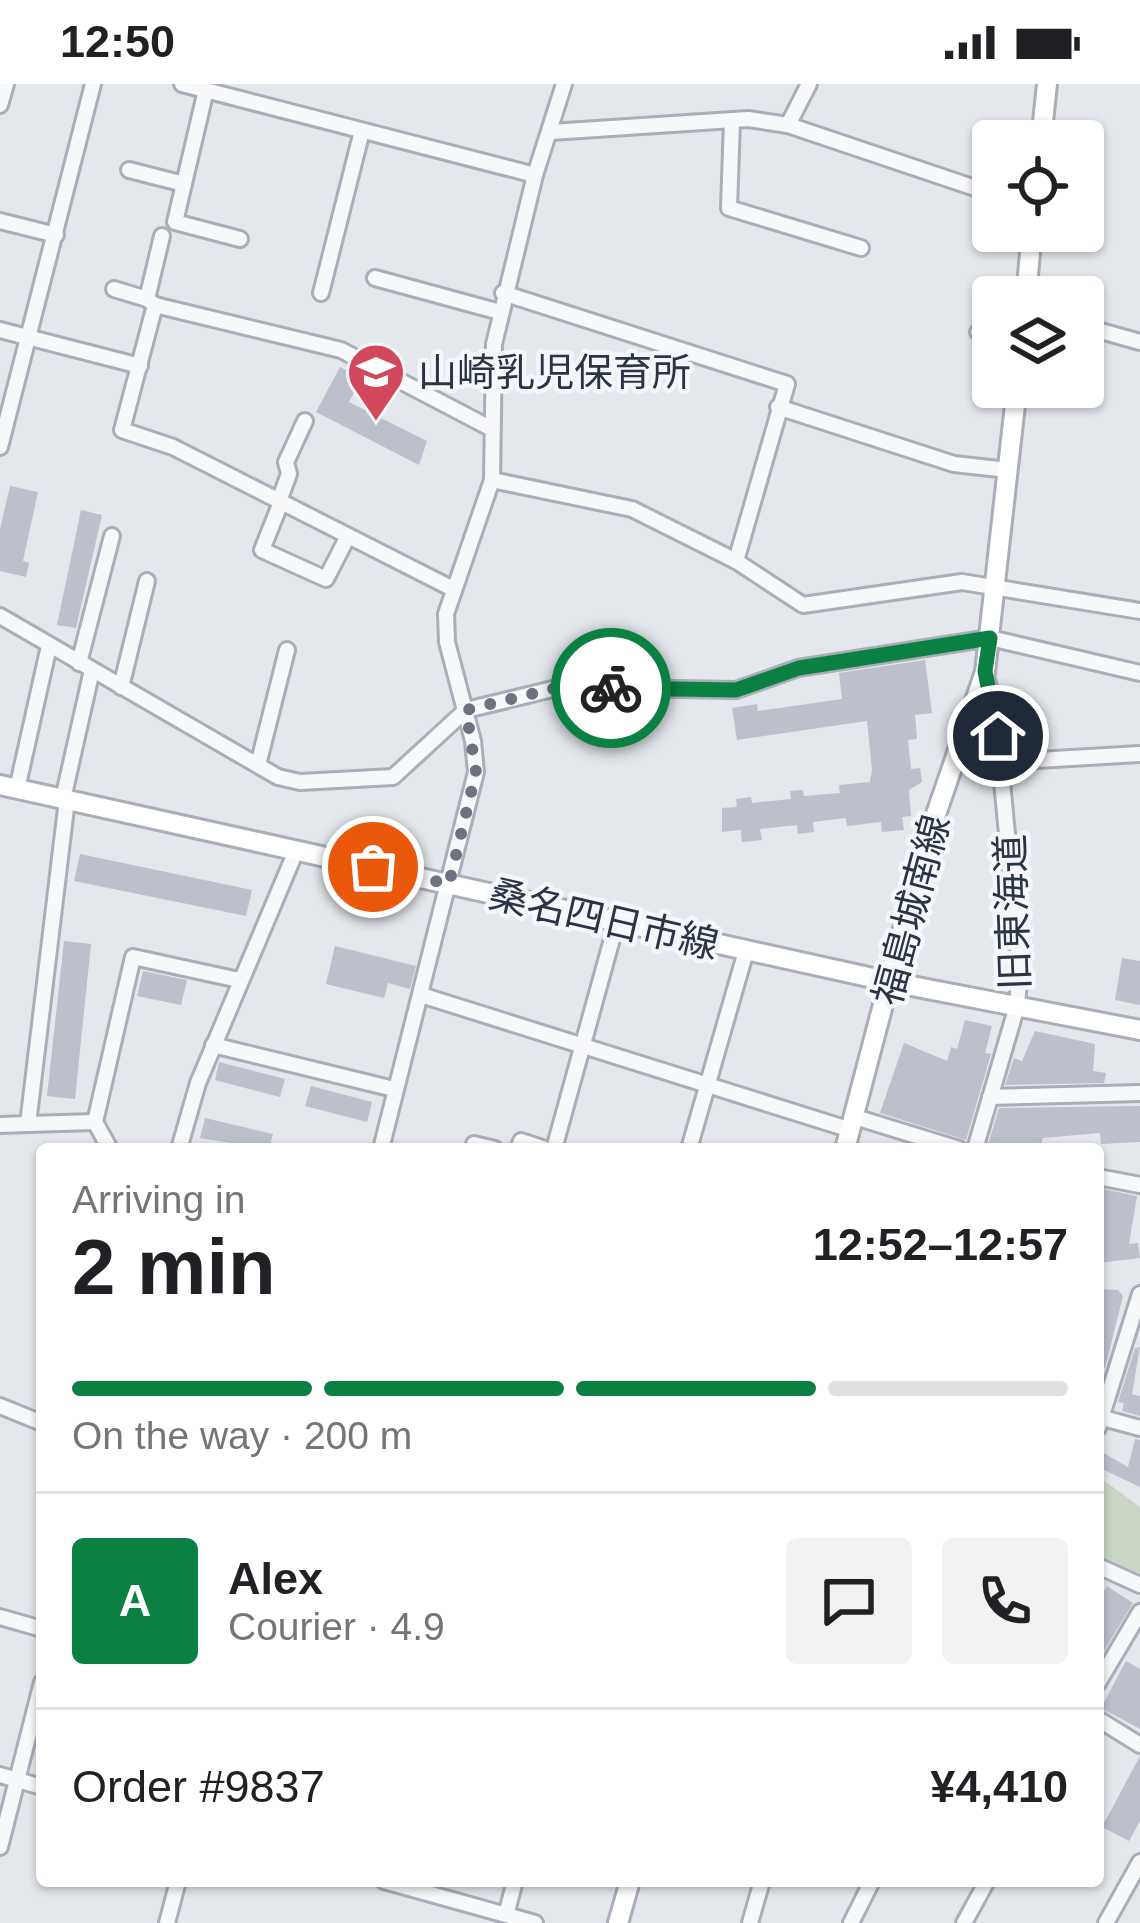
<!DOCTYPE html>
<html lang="en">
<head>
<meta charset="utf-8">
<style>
	body { margin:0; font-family:Helvetica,"Noto Sans JP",sans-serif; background:#f2f2f2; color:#202124; height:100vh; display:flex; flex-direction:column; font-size:45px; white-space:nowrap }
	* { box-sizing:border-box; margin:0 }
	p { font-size:39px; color:#757577 }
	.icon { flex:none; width:66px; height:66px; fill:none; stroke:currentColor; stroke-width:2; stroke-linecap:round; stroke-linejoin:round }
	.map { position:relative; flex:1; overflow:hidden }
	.side { position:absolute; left:36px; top:1059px; width:1068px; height:744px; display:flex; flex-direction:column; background:#fff; border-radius:12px; box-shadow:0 3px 9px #0004 }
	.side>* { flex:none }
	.controls { position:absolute; left:972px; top:36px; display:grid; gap:24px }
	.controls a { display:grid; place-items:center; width:132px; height:132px; border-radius:12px; background:#fff; box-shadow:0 3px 9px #0004; font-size:60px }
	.pin { position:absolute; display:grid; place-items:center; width:102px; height:102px; color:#fff; margin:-51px; border:6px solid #fff; border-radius:50%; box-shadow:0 3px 12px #0007 }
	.courier { position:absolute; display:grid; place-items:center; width:120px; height:120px; margin:-60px; border:9px solid #0b8043; border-radius:50%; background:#fff; color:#222; box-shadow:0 3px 15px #0007 }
	.headline em { font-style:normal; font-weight:800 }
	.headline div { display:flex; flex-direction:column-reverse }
	.headline { display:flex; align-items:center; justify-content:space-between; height:204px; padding:0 36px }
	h1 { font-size:78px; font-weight:800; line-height:90px }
	.bar { display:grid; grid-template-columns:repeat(4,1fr); gap:18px 12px; align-content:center; height:144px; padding:0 36px }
	.bar i { height:15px; border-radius:9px; background:#e0e0e0 }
	.bar .on { background:#0b8043 }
	.bar p { grid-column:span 4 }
	.line { display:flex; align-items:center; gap:30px; padding:0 36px; border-top:3px solid #e0e0e0 }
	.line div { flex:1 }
	.round { display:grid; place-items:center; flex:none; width:126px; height:126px; border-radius:12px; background:#f2f2f2 }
	.status { display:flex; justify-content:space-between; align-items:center; height:84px; padding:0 60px; background:#fff; direction:ltr }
	.status svg { height:33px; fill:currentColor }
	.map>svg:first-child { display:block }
</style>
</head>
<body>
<div class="status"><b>12:50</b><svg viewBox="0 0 49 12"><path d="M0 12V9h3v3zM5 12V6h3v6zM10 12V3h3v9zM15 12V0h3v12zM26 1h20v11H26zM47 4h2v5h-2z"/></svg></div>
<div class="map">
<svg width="1140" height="1839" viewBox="0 0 1140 1839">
	<rect width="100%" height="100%" fill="#e4e7ec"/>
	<polygon fill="#c9d6c5" points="1098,1392 1140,1423 1140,1490 1098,1471"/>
	<g fill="#bbc0ca">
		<polygon points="340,283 362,294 349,318 427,357 419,381 316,328"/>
		<polygon points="10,402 38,408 23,477 29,479 26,493 0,487 0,445"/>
		<polygon points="81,426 102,431 76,544 57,541"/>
		<polygon points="925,576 932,629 915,631 917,655 908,656 911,685 920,684 922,698 909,706 911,732 902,733 904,746 882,748 881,738 847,742 846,734 813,738 814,748 798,750 797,741 760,745 762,756 742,758 741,746 722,748 722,724 737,723 736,715 751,713 752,719 791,715 790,707 803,706 804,712 840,709 839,701 870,698 872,686 867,637 737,656 732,624 757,620 758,627 842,615 839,589"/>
		<polygon points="80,770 252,806 246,832 74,797"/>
		<polygon points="64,857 91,860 75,1015 47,1012"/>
		<polygon points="335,862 416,882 410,905 388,899 384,914 326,900"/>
		<polygon points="1122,874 1140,877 1140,921 1115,916"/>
		<polygon points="143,887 187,896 181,921 137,912"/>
		<polygon points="965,936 992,942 985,969 991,970 966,1056 880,1029 904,959 947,977 951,963 957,965"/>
		<polygon points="1035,947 1095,960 1093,987 1106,989 1104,999 1005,1001 1014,974 1022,977"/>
		<polygon points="219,978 285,995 280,1013 215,996"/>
		<polygon points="311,1002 372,1018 367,1038 305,1022"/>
		<polygon points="1140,1022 1140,1058 1101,1060 1100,1049 1043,1054 1040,1065 988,1061 999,1024"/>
		<polygon points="205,1034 273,1050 269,1065 200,1054"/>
		<polygon points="1098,1104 1137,1112 1129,1160 1138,1159 1140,1174 1098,1179"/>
		<polygon points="1098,1205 1118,1206 1123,1212 1105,1284 1098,1283"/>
		<polygon points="1140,1263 1132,1310 1140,1312 1140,1332 1122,1327 1124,1319 1118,1318 1135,1264"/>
		<polygon points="1135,1355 1140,1356 1140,1403 1098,1383 1098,1366 1128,1383"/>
		<polygon points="1107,1502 1133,1519 1098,1577 1098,1516"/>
		<polygon points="1126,1577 1140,1585 1140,1645 1101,1624"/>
		<polygon points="1140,1672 1140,1737 1129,1757 1102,1743"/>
	</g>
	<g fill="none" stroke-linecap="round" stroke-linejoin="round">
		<defs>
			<g id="minor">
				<polyline points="182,0 535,91"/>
				<polyline points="206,6 175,138 240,155"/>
				<polyline points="0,21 6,0"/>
				<polyline points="732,37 729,124 861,164"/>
				<polyline points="788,41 809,0"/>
				<polyline points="551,48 748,35 788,41 993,110"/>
				<polyline points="129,86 184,100"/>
				<polyline points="0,137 56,151"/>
				<polyline points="162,152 147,215 155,221 122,346 173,363 453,505"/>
				<polyline points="375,194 500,228"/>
				<polyline points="114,205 147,215"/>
				<polyline points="321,209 362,47"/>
				<polyline points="503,209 787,300 736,477"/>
				<polyline points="155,221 341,266 492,345"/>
				<polyline points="1083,242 1140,258"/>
				<polyline points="0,246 140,282"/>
				<polyline points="978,248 993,251"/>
				<polyline points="778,323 954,380 1008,386"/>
				<polyline points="0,363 93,0"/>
				<polyline points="492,396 632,425 736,477 803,521 962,498 1140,527"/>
				<polyline points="279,417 289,390 286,378 305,337"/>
				<polyline points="281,418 262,466 326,495 348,452"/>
				<polyline points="0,532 278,693 300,698 393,693 466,626 561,603 736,606 798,584 990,554 1140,589"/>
				<polyline points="79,579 112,452"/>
				<polyline points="121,603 147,497"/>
				<polyline points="1002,678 1140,670"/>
				<polyline points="258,681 287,566"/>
				<polyline points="17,705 49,562"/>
				<polyline points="63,715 92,586"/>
				<polyline points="421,911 851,1046"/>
				<polyline points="213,961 394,1005"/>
				<polyline points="990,1013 1140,1009"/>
				<polyline points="855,1033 959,1065"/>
				<polyline points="95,1038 110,1065"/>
				<polyline points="28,1040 95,1038 133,873 239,896"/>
				<polyline points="0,1041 28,1040 67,716"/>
				<polyline points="474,1060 495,1065"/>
				<polyline points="179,1065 198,999 296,767"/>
				<polyline points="381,1065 476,688 473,657 447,558 446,530 492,396 494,260 535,91 564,0"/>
				<polyline points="518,1065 521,1057 545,1065"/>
				<polyline points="554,1065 617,837"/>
				<polyline points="689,1065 746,867"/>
				<polyline points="975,1065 1017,922 1020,884 995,626 985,588"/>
				<polyline points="1098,1093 1140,1101"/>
				<polyline points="0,1322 42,1339"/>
				<polyline points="1103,1334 1140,1344"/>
				<polyline points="1098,1344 1140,1210"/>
				<polyline points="1098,1482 1140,1501"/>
				<polyline points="0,1533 42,1545"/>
				<polyline points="1098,1599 1140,1528"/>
				<polyline points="1098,1635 1140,1661"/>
				<polyline points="0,1691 42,1703"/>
				<polyline points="0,1763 42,1598"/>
				<polyline points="384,1797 535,1839"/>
				<polyline points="506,1831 515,1797"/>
				<polyline points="167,1839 178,1797"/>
				<polyline points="750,1839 762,1797"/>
				<polyline points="851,1839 872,1797"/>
				<polyline points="964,1839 987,1797"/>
				<polyline points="1106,1839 1140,1778"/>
			</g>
			<g id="secondary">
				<polyline points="1041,57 1047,0"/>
				<polyline points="1026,213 1032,147"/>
				<polyline points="0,701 891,898 1140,946"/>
				<polyline points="845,1065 924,765 985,588 1017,303"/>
				<polyline points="618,1839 630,1797"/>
			</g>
		</defs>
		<use href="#minor" stroke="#a9aeb7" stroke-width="20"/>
		<use href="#secondary" stroke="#a9aeb7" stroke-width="24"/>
		<use href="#minor" stroke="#f7f8fa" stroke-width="14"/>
		<use href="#secondary" stroke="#fff" stroke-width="18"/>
	</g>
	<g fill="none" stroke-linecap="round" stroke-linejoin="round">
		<polyline stroke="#6c737f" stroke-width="12" stroke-dasharray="0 21.6" points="373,783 449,800 476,688 466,626 560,603 611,604"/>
		<polyline stroke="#0b8043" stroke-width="15" points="611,604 736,606 799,584 990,554 985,587 998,652"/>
	</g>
	<defs>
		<symbol id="school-pin" viewBox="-11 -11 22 30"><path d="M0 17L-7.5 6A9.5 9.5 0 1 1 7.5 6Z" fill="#d1495b" stroke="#f4f6f9"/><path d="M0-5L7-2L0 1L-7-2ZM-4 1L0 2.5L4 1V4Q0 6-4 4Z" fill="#fff"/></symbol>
	</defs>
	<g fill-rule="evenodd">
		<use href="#school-pin" x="343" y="255" width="66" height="90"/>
	</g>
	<g text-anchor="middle" stroke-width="9" stroke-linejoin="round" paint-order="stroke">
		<g font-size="39" fill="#2b3445" stroke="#f4f6f9" text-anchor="start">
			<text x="418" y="302">山崎乳児保育所</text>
		</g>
		<g font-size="39" fill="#2b3445" stroke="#f4f6f9">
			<text transform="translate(911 826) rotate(-75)" y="14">福島城南線</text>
			<text transform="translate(1012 828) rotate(-92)" y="14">旧東海道</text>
			<text transform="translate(604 835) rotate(13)" y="14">桑名四日市線</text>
		</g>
	</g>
</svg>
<div class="controls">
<a><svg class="icon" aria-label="locate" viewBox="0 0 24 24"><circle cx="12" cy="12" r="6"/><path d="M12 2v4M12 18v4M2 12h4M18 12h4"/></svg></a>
<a><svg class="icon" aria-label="layers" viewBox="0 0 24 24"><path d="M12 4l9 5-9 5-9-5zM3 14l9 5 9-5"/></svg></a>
</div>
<div class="pin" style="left:373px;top:783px;background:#ea580c"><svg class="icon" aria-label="bag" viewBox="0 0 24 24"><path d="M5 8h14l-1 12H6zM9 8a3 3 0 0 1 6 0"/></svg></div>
<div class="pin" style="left:998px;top:652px;background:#1f2937"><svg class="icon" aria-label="home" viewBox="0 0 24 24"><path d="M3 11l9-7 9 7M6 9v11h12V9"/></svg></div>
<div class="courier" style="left:611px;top:604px"><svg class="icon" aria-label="bike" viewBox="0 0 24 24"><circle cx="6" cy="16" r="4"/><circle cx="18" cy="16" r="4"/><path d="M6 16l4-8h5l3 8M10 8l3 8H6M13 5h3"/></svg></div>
<section class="side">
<div class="headline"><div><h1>2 min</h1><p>Arriving in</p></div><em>12:52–12:57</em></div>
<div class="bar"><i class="on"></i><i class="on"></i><i class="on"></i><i></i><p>On the way · 200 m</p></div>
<div class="line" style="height:216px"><b class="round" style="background:#0b8043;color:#fff">A</b><div><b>Alex</b><p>Courier · 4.9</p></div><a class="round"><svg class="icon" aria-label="chat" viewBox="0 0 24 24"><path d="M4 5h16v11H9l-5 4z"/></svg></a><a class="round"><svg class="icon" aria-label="phone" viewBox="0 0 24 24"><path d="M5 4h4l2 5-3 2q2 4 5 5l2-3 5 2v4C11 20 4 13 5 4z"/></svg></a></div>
<div class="line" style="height:156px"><div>Order #9837</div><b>¥4,410</b></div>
</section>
</div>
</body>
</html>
